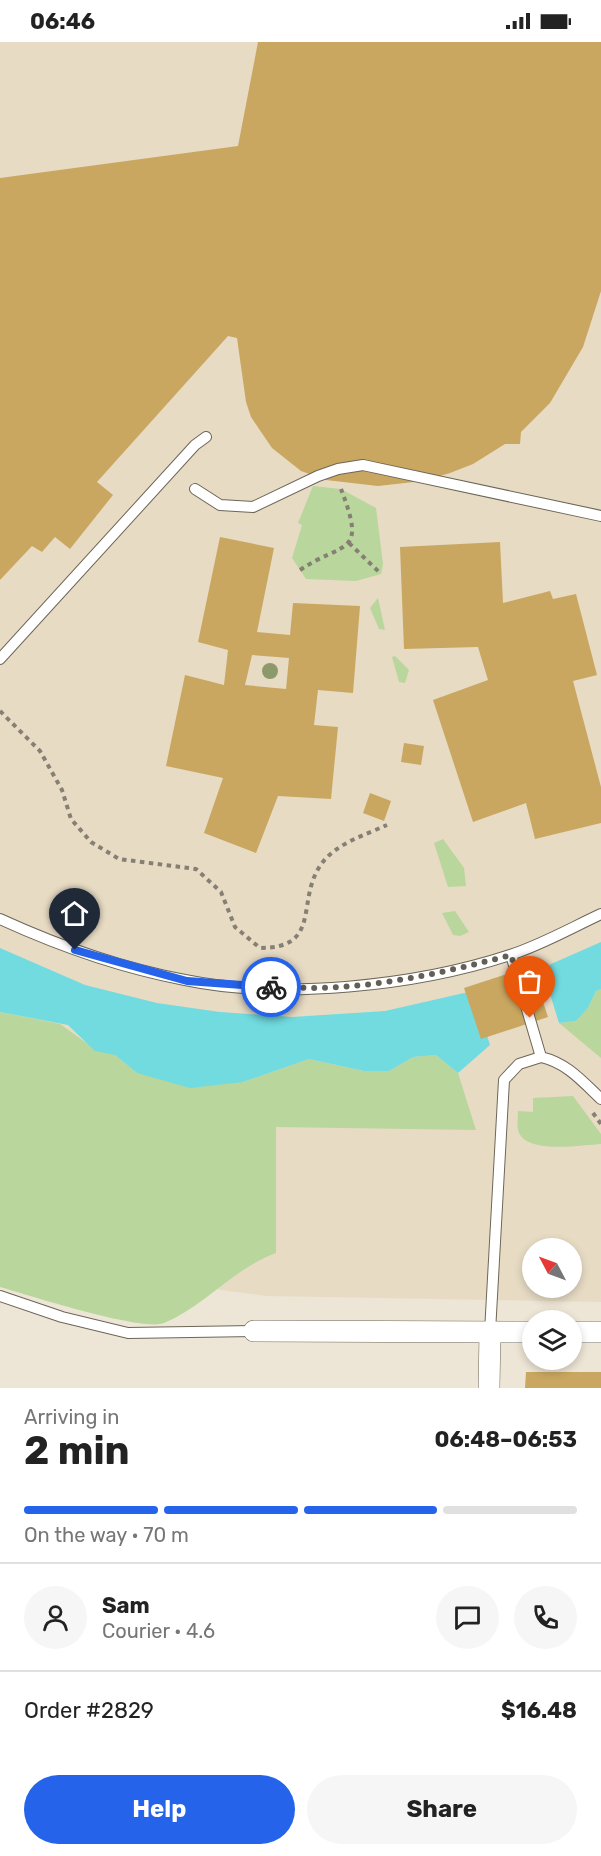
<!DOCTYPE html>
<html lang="en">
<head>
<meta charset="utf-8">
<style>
	body { margin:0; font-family:Rubik,sans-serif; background:#f6f6f6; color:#222; height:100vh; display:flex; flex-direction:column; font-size:22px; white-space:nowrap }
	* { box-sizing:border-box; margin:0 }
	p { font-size:20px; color:#767676 }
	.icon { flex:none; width:33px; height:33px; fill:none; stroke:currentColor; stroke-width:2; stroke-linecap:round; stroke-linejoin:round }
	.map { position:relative; height:1346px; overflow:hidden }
	.details { display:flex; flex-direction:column; background:#fff; flex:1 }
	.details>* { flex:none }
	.needle { width:39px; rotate:311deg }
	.buttons { position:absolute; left:522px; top:1196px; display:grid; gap:12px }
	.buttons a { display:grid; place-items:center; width:60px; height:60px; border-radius:50%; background:#fff; box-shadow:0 3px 9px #0003; font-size:30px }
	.pin { position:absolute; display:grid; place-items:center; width:51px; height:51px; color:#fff; margin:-62px -26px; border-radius:50% 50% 50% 0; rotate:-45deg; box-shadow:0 0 6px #0007 }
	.pin .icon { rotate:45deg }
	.courier { position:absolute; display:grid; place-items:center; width:60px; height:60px; margin:-30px; border:4px solid #2563eb; border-radius:50%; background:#fff; color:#222; box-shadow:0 2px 8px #0007 }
	.summary em { font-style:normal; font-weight:700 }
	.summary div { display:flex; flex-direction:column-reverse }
	.summary { display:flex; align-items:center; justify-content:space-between; height:102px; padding:0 24px }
	h1 { font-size:39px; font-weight:700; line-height:45px }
	.bar { display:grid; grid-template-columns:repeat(4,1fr); gap:9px 6px; align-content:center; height:72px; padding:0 24px }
	.bar i { height:8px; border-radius:4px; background:#e0e0e0 }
	.bar .selected { background:#2563eb }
	.bar p { grid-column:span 4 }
	.line { display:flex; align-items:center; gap:15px; padding:0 24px; border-top:2px solid #e0e0e0 }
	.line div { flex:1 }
	.round { display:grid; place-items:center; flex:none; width:63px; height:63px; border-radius:32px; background:#f6f6f6 }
	.primary-button { display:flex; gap:12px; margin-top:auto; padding:12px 24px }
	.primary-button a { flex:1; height:69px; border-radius:36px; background:#2563eb; color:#fff; font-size:24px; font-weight:700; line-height:69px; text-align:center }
	.primary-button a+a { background:#f6f6f6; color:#222 }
	.status { display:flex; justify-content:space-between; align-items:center; height:42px; padding:0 30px; background:#fff; direction:ltr }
	.status svg { height:16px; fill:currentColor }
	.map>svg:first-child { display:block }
</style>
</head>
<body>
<div class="status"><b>06:46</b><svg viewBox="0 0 49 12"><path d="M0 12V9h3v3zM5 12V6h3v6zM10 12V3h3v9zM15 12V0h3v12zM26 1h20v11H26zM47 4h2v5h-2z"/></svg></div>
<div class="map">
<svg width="601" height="1346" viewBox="0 0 601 1346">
	<rect width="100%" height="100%" fill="#ede5d5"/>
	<path fill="#e7dbc4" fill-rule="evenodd" d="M 0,0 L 601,0 L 601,1260 L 267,1254 L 0,1219 ZM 532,1206 L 572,1206 L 572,1245 L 532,1245 Z"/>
	<g fill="#b9d69d">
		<polygon points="313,444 341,447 376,466 383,522 381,532 356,539 306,537 292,516 302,483 298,481"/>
		<polygon points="378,556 385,588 379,587 370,566"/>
		<polygon points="395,614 409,628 405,641 399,640 392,615"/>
		<polygon points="443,797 464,826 466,844 448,845 434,801"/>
		<polygon points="455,869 469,890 460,894 453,893 442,871"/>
		<polygon points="601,947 601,1016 559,981 576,979 588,966 596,949"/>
		<path d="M 0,970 L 60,982 L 88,1002 L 115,1013 L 137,1031 L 243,1040 L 309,1017 L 364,1029 L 389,1029 L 413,1015 L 436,1013 L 458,1031 L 476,1088 L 276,1085 L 276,1211 C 234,1226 205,1264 164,1281 C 143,1290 28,1253 0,1245 Z"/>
		<path d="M 573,1054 L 601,1092 L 601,1102 C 582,1103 524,1113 518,1088 C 517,1083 518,1075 518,1069 L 533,1070 L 533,1056 Z"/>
	</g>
	<g fill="#71dbdf">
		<polygon points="601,900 601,947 596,949 588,966 576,979 559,981 542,926"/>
		<polygon points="0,906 85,943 157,961 220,970 292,975 385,969 473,949 490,1003 458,1031 436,1013 413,1015 389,1029 364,1029 309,1017 243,1040 190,1046 137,1031 115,1013 95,1009 68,983 0,970"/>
	</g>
	<g fill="#c9a760" fill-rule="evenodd">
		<polygon points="258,0 601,0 601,249 583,305 550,361 521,390 520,402 505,402 473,422 450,431 423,439 378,444 326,438 301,429 272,406 251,375 246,360 237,296 228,294 97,440 113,453 70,507 55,495 42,510 32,504 0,538 0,136 238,104"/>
		<path d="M 220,495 L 274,506 L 257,590 L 290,593 L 293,561 L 360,564 L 353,651 L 318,648 L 314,683 L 338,685 L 331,757 L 278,754 L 256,811 L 204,791 L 223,736 L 166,724 L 185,633 L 224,643 L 228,608 L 198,600 ZM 252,613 L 289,616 L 286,647 L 245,643 Z"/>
		<polygon points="500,500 503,561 550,549 553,557 576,552 597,633 573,639 601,745 601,781 535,797 526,761 473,780 433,658 488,638 478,605 404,607 400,505"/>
		<polygon points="404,701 424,704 421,723 401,720"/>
		<polygon points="370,751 391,759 384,779 363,771"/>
		<polygon points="531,924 548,975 481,997 464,946"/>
		<polygon points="526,1330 601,1330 601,1346 525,1346"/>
	</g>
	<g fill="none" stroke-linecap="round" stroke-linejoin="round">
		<defs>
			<g id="service">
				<polyline points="195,447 220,463 253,465 318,434 338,427 363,423 601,474"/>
				<polyline points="0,617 195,403 206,395"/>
				<path d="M 0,877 C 59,904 121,926 185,938 C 282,958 416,944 510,913 C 541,903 571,886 601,872"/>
				<path d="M 511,913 L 541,1015 C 567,1021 582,1039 601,1057"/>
				<polyline points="0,1254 62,1275 128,1291 254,1289"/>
				<polyline points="490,1290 504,1038 519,1022 541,1015"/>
			</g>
			<g id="minor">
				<polyline points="254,1289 532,1290"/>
				<polyline points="572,1290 601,1290"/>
				<polyline points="489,1346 490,1290"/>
			</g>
		</defs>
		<use href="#service" stroke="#6d6658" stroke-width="12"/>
		<use href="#minor" stroke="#6d6658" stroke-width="22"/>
		<g stroke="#857f74" stroke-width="4" stroke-dasharray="4.5 4.5" stroke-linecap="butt">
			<polyline points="349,501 381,532"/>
			<path d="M 300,528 C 345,498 367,515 341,447"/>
			<path d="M 0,669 L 40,709 L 62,748 L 71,777 L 91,800 L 119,817 L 196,827 L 221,850 L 235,885 L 260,906 C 322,906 296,860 320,824 C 334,802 365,793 387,783"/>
			<polyline points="593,1071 601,1082"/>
		</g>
		<use href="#service" stroke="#fff" stroke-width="10"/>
		<use href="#minor" stroke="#fff" stroke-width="21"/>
	</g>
	<circle fill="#8c996b" cx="270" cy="629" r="8"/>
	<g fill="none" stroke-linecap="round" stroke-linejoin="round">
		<path stroke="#645f56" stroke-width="6" stroke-dasharray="0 10.8" d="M 271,945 C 293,945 317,947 340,945 C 398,941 454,928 511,913 L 530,976"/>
		<polyline stroke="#2563eb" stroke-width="8" points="75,908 187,939 271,945"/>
	</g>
</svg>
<div class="buttons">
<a><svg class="needle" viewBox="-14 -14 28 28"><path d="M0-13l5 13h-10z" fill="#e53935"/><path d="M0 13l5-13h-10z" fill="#767676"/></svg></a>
<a><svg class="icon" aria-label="layers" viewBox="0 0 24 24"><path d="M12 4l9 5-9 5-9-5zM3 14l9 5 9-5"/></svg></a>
</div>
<div class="pin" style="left:530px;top:976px;background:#ea580c"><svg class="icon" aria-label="bag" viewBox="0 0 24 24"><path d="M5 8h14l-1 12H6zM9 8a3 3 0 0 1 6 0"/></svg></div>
<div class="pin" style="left:75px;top:908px;background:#1f2937"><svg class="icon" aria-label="home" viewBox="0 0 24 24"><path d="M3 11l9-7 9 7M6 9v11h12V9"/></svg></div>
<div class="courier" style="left:271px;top:945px"><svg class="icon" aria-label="bike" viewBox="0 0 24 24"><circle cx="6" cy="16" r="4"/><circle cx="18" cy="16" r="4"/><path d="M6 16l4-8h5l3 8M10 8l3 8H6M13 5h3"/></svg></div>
</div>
<section class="details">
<div class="summary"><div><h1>2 min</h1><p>Arriving in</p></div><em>06:48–06:53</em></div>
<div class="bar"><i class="selected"></i><i class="selected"></i><i class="selected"></i><i></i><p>On the way · 70 m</p></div>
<div class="line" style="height:108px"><a class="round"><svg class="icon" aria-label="person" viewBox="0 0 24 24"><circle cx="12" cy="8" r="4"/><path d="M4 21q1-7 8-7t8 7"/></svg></a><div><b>Sam</b><p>Courier · 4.6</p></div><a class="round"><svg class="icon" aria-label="chat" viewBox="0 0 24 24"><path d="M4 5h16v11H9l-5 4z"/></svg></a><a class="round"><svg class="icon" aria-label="phone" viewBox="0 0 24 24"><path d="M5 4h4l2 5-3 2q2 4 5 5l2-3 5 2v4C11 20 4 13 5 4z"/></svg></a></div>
<div class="line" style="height:78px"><div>Order #2829</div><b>$16.48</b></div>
<div class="primary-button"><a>Help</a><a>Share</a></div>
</section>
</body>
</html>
